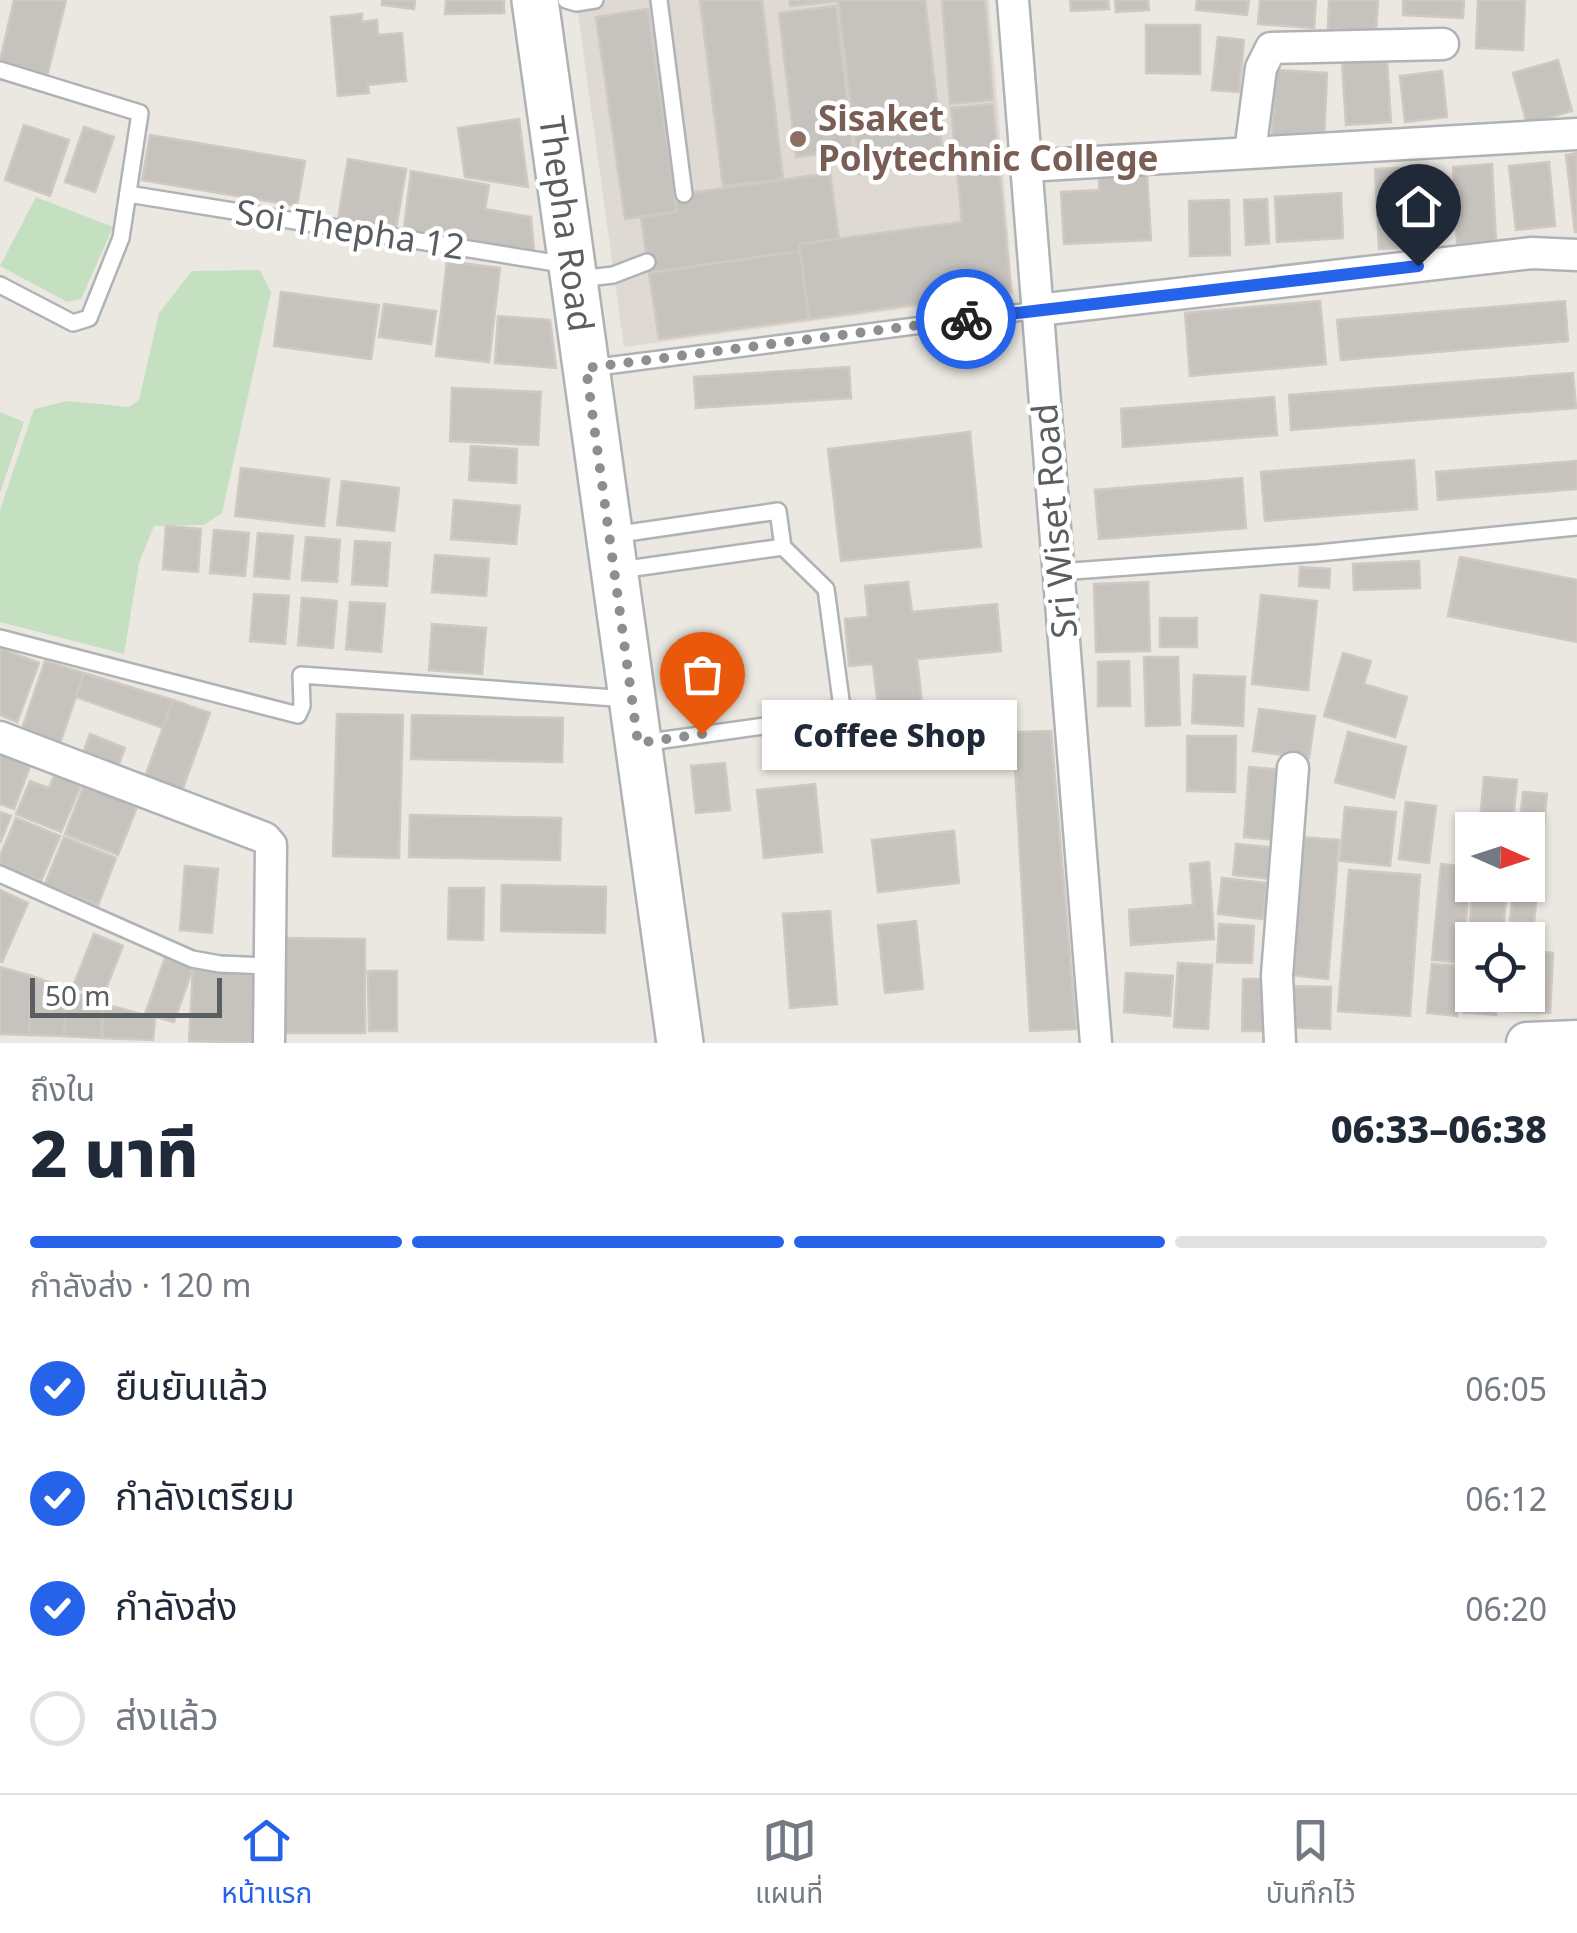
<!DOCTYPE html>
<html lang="th">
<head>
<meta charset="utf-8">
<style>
	body { margin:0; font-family:"Noto Sans","Noto Sans Thai",sans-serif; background:#f2f2f3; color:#1f2937; height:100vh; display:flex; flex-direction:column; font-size:38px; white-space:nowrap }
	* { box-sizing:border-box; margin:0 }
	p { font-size:32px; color:#747a83 }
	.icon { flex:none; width:55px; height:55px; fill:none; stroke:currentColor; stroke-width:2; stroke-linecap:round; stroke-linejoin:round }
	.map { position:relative; height:1043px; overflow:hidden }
	.details { display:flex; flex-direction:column; background:#fff; flex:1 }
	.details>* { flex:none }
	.needle { width:65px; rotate:93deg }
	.fabs { position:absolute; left:1455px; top:812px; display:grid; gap:20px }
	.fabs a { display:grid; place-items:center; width:90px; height:90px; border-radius:0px; background:#fff; box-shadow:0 2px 8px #0004; font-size:50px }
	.scale { position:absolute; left:30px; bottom:25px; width:192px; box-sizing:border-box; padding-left:10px; border:5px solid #5a5e61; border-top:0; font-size:28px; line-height:35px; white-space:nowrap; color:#5a5e61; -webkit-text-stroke:8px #fff; paint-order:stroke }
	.pin { position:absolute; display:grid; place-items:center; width:85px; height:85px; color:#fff; margin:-102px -42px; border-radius:50% 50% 50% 0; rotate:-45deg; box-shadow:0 0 10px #0007 }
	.pin .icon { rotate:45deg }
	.courier { position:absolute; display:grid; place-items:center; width:100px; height:100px; margin:-50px; border:8px solid #2563eb; border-radius:50%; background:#fff; color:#222; box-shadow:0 2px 12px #0007 }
	.bubble { position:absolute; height:70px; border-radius:0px; background:#fff; box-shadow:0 2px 8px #0004; font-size:32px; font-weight:800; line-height:70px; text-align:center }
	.summary em { font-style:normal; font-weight:800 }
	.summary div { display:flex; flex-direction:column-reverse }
	.summary { display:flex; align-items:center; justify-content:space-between; height:170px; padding:0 30px }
	h1 { font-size:65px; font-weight:800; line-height:75px }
	.bar { display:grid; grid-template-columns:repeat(4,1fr); gap:15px 10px; align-content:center; height:120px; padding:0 30px }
	.bar i { height:12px; border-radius:8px; background:#e0e1e3 }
	.bar .selected { background:#2563eb }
	.bar p { grid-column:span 4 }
	ol { padding:0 30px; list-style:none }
	li { display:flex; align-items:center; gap:30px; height:110px }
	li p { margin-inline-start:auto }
	li .icon { padding:10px; border-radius:50%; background:#2563eb; color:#fff; stroke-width:4 }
	li:last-child { color:#747a83 }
	li i { width:55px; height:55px; border:5px solid #e0e1e3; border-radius:50% }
	.menu { display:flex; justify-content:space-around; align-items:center; height:140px; border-top:2px solid #e0e1e3; background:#fff; font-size:28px; color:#747a83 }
	.menu a { display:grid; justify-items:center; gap:5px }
	.menu .selected { color:#2563eb }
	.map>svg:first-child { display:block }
</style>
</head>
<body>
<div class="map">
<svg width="1577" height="1043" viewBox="0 0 1577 1043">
	<rect width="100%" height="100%" fill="#ebe8e2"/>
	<polygon fill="#ded9d3" points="576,0 989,0 1013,294 624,347"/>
	<g fill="#c5e0c1">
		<polygon points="36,197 113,227 81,299 67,302 0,266"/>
		<polygon points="260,270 271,292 222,513 204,525 154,526 139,563 124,654 0,622 0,510 34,409 67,401 129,407 139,400 159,313 192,271"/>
		<polygon points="0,412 24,422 0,493"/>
	</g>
	<g fill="#c6c3bf" stroke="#cfc9c1" stroke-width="2.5">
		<polygon points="14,0 66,0 47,76 0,61"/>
		<polygon points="382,0 415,0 414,9 382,5"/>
		<polygon points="446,0 504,0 504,13 445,14"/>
		<polygon points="700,0 762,0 783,179 723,186"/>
		<polygon points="790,0 835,0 836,1 790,6"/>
		<polygon points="838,0 925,0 944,163 859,174"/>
		<polygon points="942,0 985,0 993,100 950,104"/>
		<polygon points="1070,0 1108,0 1109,9 1071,11"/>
		<polygon points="1115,0 1148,0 1149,10 1116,12"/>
		<polygon points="1197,0 1249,0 1247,15 1196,10"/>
		<polygon points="1260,0 1316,0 1314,28 1258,24"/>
		<polygon points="1329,0 1378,0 1376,31 1328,29"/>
		<polygon points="1403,0 1464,0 1463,18 1403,15"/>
		<polygon points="1478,0 1525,0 1523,50 1476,48"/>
		<polygon points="836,6 853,150 796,157 779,13"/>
		<polygon points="648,9 677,212 625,219 596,17"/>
		<polygon points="362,14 362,22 377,20 378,35 402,33 406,81 368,85 369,93 338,96 331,17"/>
		<polygon points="1146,25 1200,25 1200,74 1146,73"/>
		<polygon points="1218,37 1244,40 1239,92 1212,90"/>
		<polygon points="1387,60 1391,122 1346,125 1342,62"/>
		<polygon points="1558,60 1572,111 1527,124 1513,73"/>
		<polygon points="1275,70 1327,73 1324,140 1272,137"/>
		<polygon points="1442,71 1447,117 1405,122 1400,76"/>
		<polygon points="993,104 1011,291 809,319 799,244 962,222 951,108"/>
		<polygon points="519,119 528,187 465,177 458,128"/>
		<polygon points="24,125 69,140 50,196 5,180"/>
		<polygon points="84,127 114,137 95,192 65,182"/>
		<polygon points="150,135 305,161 297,206 142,180"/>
		<polygon points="1577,153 1577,232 1575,232 1566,155"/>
		<polygon points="348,159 406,169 396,229 338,219"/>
		<polygon points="1549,162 1555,226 1516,230 1509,166"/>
		<polygon points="1492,164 1496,241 1457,244 1453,167"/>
		<polygon points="1419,167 1423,247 1379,249 1375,169"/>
		<polygon points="411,171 489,185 485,209 531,217 534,251 404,229"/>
		<polygon points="830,173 839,239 799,244 800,251 649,273 641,217 677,212 675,195"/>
		<polygon points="1147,174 1151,240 1064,244 1061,192 1099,190 1099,177"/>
		<polygon points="1341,193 1343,238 1277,242 1275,197"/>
		<polygon points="1267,199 1269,243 1246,245 1244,200"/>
		<polygon points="1229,200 1230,255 1190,256 1189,201"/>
		<polygon points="800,251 809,319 659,339 649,273"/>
		<polygon points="447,261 500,268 489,362 436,356"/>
		<polygon points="281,292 379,305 371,359 274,346"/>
		<polygon points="1320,301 1326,364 1190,376 1185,313"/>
		<polygon points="1565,301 1568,341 1341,360 1337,320"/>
		<polygon points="384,304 436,311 431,344 379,337"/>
		<polygon points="498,316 550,320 556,368 495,363"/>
		<polygon points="849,367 851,398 696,408 694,377"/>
		<polygon points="1573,373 1576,408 1291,430 1289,395"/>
		<polygon points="452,388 541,392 538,445 450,441"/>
		<polygon points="1274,397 1277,435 1123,447 1121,409"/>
		<polygon points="970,432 981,547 841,561 828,449"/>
		<polygon points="471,446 517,449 516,483 469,480"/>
		<polygon points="1414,460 1417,509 1265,521 1261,472"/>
		<polygon points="1577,461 1577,489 1438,500 1436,472"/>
		<polygon points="241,468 329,479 324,526 235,516"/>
		<polygon points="1242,478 1246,528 1099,539 1095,490"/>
		<polygon points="342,481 399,488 394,531 337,525"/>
		<polygon points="454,500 520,506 516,544 451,539"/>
		<polygon points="166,526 201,529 198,572 163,569"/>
		<polygon points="214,530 249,533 245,576 210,573"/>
		<polygon points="258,533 293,536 289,579 254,576"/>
		<polygon points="306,537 340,540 337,582 302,580"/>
		<polygon points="355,541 390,543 387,586 352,584"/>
		<polygon points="435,555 489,559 486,596 432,592"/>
		<polygon points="1460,557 1577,580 1577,642 1448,616"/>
		<polygon points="1419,561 1420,588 1354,590 1353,564"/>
		<polygon points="1300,567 1330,569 1329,588 1299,586"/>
		<polygon points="908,582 912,612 997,604 1001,651 917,659 927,747 883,751 873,664 849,666 845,619 868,617 865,586"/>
		<polygon points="1148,582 1150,651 1096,652 1094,584"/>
		<polygon points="254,594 289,596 285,644 250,641"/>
		<polygon points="1261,595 1317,601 1308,690 1252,684"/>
		<polygon points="302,598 337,601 333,648 298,645"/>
		<polygon points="350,602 385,604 381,652 346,649"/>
		<rect x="1160" y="618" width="37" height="29"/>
		<polygon points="432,624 486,628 482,674 429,670"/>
		<polygon points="0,648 39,663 17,722 0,715"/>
		<polygon points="1343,653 1371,661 1364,684 1407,697 1395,737 1324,716"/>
		<polygon points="1144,657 1178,657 1180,725 1146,726"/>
		<polygon points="45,661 84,673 59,746 21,732"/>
		<polygon points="1129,661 1130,706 1098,706 1098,662"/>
		<polygon points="84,673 173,700 163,728 76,697"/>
		<polygon points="1194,675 1245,677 1243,726 1192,723"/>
		<polygon points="173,700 210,713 182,791 145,777"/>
		<polygon points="1259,709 1315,716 1309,758 1253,751"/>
		<polygon points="337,714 403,715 399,858 333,856"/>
		<polygon points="412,715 563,718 562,762 411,759"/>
		<polygon points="1051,731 1076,1029 1030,1031 1013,732"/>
		<polygon points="1348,732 1406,747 1394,798 1335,782"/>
		<polygon points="90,734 125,748 117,769 82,756"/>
		<polygon points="1187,736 1236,736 1235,792 1187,791"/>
		<polygon points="0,752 31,764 14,809 0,804"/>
		<polygon points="725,763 730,810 696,813 691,766"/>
		<polygon points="1249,767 1283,770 1277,840 1244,837"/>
		<polygon points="55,774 81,785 61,832 16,814 30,781 49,788"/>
		<polygon points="1484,777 1517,780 1512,830 1479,830"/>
		<polygon points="815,784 822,852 764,858 757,790"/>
		<polygon points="84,785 137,807 118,855 65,834"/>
		<polygon points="1523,792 1547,794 1534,922 1510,920 1514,885 1528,885 1528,830 1519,830"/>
		<polygon points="1406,802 1436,806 1429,863 1399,859"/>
		<polygon points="1345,807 1396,812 1390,866 1340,861"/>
		<polygon points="0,812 11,816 0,843"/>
		<polygon points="410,815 561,818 560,860 409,857"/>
		<polygon points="16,818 60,836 41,881 0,864 0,856"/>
		<polygon points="954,831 959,883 878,892 872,840"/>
		<polygon points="64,837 116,858 98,905 45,884"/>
		<polygon points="1298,837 1339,840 1328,979 1288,975"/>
		<polygon points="1236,844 1276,848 1273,879 1233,875"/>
		<polygon points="1209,862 1214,939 1131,945 1129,910 1193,905 1190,864"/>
		<polygon points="1441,864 1471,867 1462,963 1432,960"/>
		<polygon points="185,866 218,869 212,933 180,930"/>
		<polygon points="1349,870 1420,875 1410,1016 1338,1011"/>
		<polygon points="1222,878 1267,883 1263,919 1218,914"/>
		<polygon points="502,885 606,887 605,933 501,931"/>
		<polygon points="1473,885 1507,885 1503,933 1469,929"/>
		<polygon points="449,888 484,888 483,940 448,939"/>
		<polygon points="0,890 28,903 2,962 0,961"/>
		<polygon points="830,911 837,1004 790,1008 783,914"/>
		<polygon points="916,921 923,989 885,993 878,925"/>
		<polygon points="1219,924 1254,926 1252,963 1217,962"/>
		<polygon points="1469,933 1502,935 1502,940 1472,940 1472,995 1498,995 1496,1015 1463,1012"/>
		<polygon points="94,934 123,946 102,998 73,986"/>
		<polygon points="281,938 365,939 365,1033 281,1033"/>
		<polygon points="1528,951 1553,953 1550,1013 1505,1011 1505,995 1528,995"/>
		<polygon points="165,958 193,968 174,1022 145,1014"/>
		<polygon points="1178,963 1212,965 1208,1029 1174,1027"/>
		<polygon points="1432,964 1462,966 1457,1016 1427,1013"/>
		<polygon points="0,967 32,976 29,1035 0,1034"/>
		<polygon points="193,968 257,975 255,1043 189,1041"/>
		<polygon points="368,971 397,971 397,1031 369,1031"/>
		<polygon points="1126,973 1173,976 1170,1016 1124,1012"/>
		<polygon points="32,976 67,989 64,1036 29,1035"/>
		<polygon points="1243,979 1270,979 1270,1031 1242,1031"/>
		<polygon points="1286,986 1331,987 1330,1029 1285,1027"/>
		<polygon points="67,989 102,1003 101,1038 64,1036"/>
		<polygon points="104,1004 155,1018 153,1040 102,1038"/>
	</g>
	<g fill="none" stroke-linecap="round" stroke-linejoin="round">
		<defs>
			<g id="service">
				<polyline points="566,0 576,3 595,0"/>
				<polyline points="659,0 684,194"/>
				<polyline points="0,70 140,113 121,238 89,318 73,323 0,285"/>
				<polyline points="128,194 568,265"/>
				<polyline points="579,279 613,275 647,262"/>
				<polyline points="590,368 1038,310"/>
				<polyline points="613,535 778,511 783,547 620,570"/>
				<polyline points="1059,572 1318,553 1577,527"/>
				<polyline points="0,638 298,715 302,706 301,675 628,699"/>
				<polyline points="642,743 843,715 826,589 783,547"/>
				<polyline points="0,874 192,959 220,964 268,966"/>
			</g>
			<g id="minor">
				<polyline points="1013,0 1096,1043"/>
				<polyline points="1250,152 1261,68 1271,48 1443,44"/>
				<polyline points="1026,166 1577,134"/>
				<polyline points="1038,310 1532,253 1577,255"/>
				<polyline points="0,737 265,838 271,845 269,1043"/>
				<polyline points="1280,1043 1277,975 1293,768"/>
			</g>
			<polyline id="tertiary" points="1527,1043 1577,1041"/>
			<polyline id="secondary" points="535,0 680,1043"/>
		</defs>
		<use href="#service" stroke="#afb3b6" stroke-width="20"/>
		<use href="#minor" stroke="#afb3b6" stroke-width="35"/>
		<use href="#tertiary" stroke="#afb3b6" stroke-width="45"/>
		<use href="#secondary" stroke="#afb2b5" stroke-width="50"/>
		<use href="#service" stroke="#fff" stroke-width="15"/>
		<use href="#minor" stroke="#fff" stroke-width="30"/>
		<use href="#tertiary" stroke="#fff" stroke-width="40"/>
		<use href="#secondary" stroke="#fff" stroke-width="45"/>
	</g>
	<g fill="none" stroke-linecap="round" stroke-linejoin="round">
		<polyline stroke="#8d8e8e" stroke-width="10" stroke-dasharray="0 18" points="702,734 638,743 586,368 966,319"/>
		<polyline stroke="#2563eb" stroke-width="12" points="966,319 1418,266"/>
	</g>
	<circle fill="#8d6e63" stroke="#fff" stroke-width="4" cx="798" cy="139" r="10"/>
	<g text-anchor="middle" stroke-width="9" stroke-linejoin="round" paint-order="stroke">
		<g font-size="35" font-weight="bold" fill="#785e54" stroke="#fff" text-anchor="start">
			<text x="818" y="131">Sisaket<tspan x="818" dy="40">Polytechnic College</tspan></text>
		</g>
		<g font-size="35" fill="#5a5e61" stroke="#fff">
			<text transform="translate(566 224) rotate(82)" y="12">Thepha Road</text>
			<text transform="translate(350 230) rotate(9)" y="12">Soi Thepha 12</text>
			<text transform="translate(1055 521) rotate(-95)" y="12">Sri Wiset Road</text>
		</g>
	</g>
</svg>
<div class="fabs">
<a><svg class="needle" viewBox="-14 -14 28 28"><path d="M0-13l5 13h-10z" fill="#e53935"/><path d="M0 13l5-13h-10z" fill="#747a83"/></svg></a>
<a><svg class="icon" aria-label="locate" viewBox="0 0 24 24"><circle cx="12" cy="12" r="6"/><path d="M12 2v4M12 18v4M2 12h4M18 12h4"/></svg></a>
</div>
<div class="scale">50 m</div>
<div class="pin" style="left:702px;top:734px;background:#ea580c"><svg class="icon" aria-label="bag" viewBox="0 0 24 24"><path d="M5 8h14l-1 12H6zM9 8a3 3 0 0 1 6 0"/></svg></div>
<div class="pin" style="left:1418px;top:266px;background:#1f2937"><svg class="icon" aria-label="home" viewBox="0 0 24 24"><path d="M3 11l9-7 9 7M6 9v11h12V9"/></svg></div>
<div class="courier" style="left:966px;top:319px"><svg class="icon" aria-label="bike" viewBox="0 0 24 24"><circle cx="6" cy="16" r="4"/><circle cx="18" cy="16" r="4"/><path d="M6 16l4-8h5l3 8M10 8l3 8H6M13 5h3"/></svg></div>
<div class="bubble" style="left:762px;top:700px;width:255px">Coffee Shop</div>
</div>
<section class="details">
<div class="summary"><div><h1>2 นาที</h1><p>ถึงใน</p></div><em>06:33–06:38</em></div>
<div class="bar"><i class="selected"></i><i class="selected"></i><i class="selected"></i><i></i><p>กำลังส่ง · 120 m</p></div>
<ol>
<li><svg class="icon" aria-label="check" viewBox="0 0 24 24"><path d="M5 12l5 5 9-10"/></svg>ยืนยันแล้ว<p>06:05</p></li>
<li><svg class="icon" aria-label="check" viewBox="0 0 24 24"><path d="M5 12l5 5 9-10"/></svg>กำลังเตรียม<p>06:12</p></li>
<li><svg class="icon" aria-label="check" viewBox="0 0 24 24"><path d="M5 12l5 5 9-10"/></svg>กำลังส่ง<p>06:20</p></li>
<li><i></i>ส่งแล้ว</li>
</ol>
</section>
<nav class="menu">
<a class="selected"><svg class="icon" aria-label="home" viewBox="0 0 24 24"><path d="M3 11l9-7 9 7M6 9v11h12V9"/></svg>หน้าแรก</a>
<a><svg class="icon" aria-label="map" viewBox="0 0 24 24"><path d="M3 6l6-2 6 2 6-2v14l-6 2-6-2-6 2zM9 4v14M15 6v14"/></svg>แผนที่</a>
<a><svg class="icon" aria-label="saved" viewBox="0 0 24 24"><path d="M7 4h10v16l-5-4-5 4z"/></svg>บันทึกไว้</a>
</nav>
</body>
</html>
